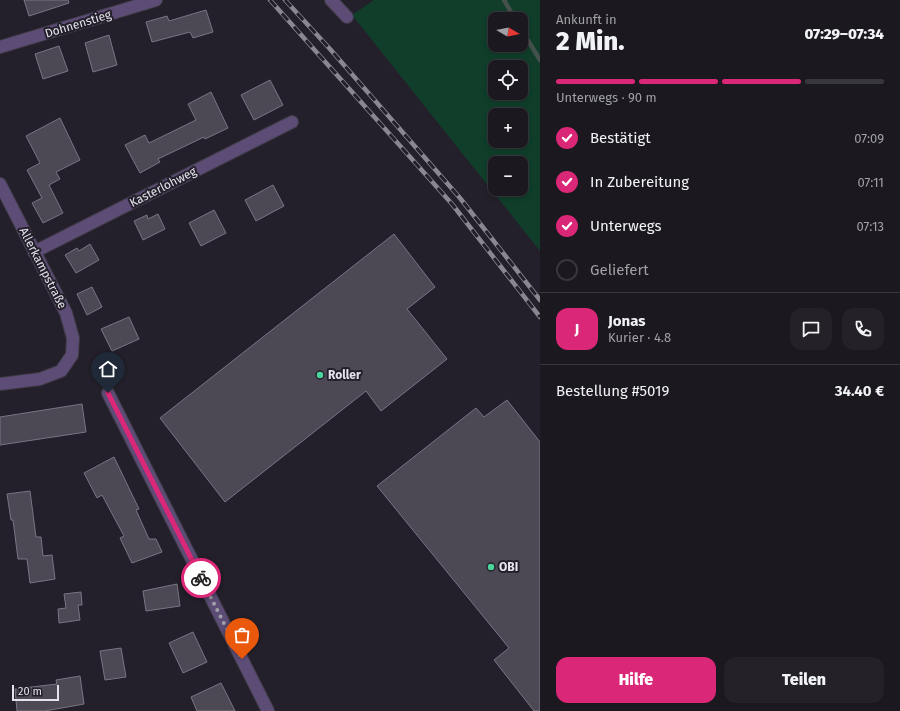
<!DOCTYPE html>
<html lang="de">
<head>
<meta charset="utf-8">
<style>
	body { margin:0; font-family:"Fira Sans",sans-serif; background:#242129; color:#f1f3f6; height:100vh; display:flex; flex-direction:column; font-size:15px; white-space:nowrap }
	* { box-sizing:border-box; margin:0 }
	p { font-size:13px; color:#a0a0a5 }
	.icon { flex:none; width:22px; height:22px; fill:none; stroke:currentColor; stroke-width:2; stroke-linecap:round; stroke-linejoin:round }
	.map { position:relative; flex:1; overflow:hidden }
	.details { display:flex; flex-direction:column; background:#1b1820; width:360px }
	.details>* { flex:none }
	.needle { width:26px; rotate:99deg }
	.fabs { position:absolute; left:488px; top:12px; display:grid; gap:8px }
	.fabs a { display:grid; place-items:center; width:40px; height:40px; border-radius:8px; background:#1b1820; box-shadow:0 2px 6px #0003,0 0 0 1px #39373e; font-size:20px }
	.scale { position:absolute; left:12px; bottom:10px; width:47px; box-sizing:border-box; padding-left:4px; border:2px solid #e5e3eb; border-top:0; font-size:11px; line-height:14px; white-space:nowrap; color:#e5e3eb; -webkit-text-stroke:3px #24202b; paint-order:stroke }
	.pin { position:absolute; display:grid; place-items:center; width:34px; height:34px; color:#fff; margin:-41px -17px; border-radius:50% 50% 50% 0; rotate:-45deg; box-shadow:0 0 4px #0007 }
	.pin .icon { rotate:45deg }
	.courier { position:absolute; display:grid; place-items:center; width:40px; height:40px; margin:-20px; border:3px solid #db2777; border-radius:50%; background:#fff; color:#222; box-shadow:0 1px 5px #0007 }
	.summary em { font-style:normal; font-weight:800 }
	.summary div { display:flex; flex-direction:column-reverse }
	.summary { display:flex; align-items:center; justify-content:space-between; height:68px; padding:0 16px }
	h1 { font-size:26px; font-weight:800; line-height:30px }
	.bar { display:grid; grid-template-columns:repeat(4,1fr); gap:6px 4px; align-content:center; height:48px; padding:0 16px }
	.bar i { height:5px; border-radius:3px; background:#39373e }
	.bar .on { background:#db2777 }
	.bar p { grid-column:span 4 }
	.line { display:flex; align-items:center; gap:10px; padding:0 16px; border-top:1px solid #39373e }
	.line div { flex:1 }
	.round { display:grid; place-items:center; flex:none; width:42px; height:42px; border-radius:12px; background:#242129 }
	ol { padding:0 16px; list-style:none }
	li { display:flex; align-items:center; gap:12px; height:44px }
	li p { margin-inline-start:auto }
	li .icon { padding:4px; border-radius:50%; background:#db2777; color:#fff; stroke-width:4 }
	li:last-child { color:#a0a0a5 }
	li i { width:22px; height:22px; border:2px solid #39373e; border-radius:50% }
	.action { display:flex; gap:8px; margin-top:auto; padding:8px 16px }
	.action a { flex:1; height:46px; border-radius:12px; background:#db2777; color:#fff; font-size:16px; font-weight:800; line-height:46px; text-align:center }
	.action a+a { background:#242129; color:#f1f3f6 }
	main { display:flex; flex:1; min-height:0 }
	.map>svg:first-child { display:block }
</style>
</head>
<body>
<main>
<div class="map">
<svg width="540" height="711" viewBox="0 0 540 711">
	<rect width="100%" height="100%" fill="#24202b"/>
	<path fill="#103e2b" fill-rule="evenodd" d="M 374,0 L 540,0 L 540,251 L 352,15 ZM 495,19 L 521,19 L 521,45 L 495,45 ZM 495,67 L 521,67 L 521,93 L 495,93 ZM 495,115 L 521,115 L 521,141 L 495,141 ZM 495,163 L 521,163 L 521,189 L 495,189 Z"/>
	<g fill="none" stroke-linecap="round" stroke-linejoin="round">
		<g stroke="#45514c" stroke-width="4.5">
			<polyline points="504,0 515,19"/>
			<polyline points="521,29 540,60"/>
		</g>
	</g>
	<g fill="#4c4854" stroke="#797582">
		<polygon points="24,0 68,0 69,3 29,16"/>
		<polygon points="206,10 213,32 193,38 190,32 152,42 146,22 167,16 169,21"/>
		<polygon points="109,35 117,65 93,72 85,43"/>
		<polygon points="59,46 68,71 43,79 35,54"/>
		<polygon points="270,80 283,105 254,120 241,95"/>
		<polygon points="211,92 228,128 205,139 204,137 158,159 160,162 140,173 125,145 145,135 149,143 196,120 188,104"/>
		<polygon points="60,118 80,160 56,172 60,179 49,185 63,213 43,223 32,203 42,198 27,170 40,163 26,136"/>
		<polygon points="273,185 284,206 256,221 245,200"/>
		<polygon points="214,210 226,233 201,246 189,223"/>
		<polygon points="158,214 165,229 143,240 134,221 147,215 148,219"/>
		<polygon points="394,234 435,287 407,309 447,359 381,411 366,391 225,502 160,418"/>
		<polygon points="90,244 99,260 76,273 65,255 77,248 79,251"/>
		<polygon points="92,287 102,307 87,315 77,294"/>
		<polygon points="129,317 139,339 112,351 101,329"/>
		<polygon points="507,400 540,442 540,711 534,711 494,660 509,648 377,486 476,408 484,417"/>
		<polygon points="82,404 86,432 0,445 0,417"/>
		<polygon points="114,457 139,509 136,510 149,539 156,539 162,552 132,563 120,538 124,536 102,495 97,498 84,473"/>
		<polygon points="30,491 36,537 41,537 43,556 52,555 55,579 30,583 27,559 18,559 13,520 11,520 7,494"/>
		<polygon points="177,584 180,606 146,611 143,591"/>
		<polygon points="81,592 82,605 78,605 80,620 59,623 58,609 66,608 64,594"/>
		<polygon points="193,632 207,662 183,673 169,643"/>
		<polygon points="121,648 126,677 105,680 100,651"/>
		<polygon points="80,676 84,704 45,711 17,711 15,689 57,684 56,680"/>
		<polygon points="221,683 235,711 197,711 191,697"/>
	</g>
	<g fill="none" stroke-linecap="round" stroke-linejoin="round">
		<defs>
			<g id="street">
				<polyline points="331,0 347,17"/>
				<polyline points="0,47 156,0"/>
				<polyline points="0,184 66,313 73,338 72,355 61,371 40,379 0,384"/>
				<polyline points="34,252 292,122"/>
				<polyline points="108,393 268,711"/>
			</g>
		</defs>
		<use href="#street" stroke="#3f3b46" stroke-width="14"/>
		<use href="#street" stroke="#5c4c76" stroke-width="12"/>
		<defs>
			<g id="rail">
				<polyline points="270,0 452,204 540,317"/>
				<polyline points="285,0 330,49 460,198 540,300"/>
			</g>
		</defs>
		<use href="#rail" stroke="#8a8791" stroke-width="4.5"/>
		<use href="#rail" stroke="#24202b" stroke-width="3" stroke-dasharray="9" stroke-linecap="butt"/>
	</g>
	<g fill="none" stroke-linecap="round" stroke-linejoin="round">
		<polyline stroke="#a19fa8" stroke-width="4" stroke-dasharray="0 7.2" points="201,578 242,659"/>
		<polyline stroke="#db2777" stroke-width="5" points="108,393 201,578"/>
	</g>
	<g fill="#4bd49b" stroke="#24202b" stroke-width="1.5">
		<circle cx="320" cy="375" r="4"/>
		<circle cx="491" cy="567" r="4"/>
	</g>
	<g text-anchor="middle" stroke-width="4" stroke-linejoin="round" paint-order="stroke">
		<g font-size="12" fill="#e5e3eb" stroke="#24202b">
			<text transform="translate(78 24) rotate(-17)" y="4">Dohnenstieg</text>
			<text transform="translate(163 187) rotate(-27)" y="4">Kasterlohweg</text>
			<text transform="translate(43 268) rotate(63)" y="4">Allerkampstraße</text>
		</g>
		<g font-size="12" font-weight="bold" fill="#e5e3eb" stroke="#24202b" text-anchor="start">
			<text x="328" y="379">Roller</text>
			<text x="499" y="571">OBI</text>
		</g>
	</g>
</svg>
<div class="fabs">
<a><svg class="needle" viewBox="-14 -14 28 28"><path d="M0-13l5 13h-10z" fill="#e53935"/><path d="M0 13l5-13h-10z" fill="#a0a0a5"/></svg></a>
<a><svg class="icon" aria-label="locate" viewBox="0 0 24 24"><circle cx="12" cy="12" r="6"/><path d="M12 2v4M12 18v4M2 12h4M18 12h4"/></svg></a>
<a>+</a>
<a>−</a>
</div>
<div class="scale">20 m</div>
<div class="pin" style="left:242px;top:659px;background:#ea580c"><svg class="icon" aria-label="bag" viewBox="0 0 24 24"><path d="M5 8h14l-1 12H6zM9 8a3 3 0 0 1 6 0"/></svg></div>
<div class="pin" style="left:108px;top:393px;background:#1f2937"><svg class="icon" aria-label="home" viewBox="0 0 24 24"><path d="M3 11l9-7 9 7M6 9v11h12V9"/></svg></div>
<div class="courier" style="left:201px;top:578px"><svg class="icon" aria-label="bike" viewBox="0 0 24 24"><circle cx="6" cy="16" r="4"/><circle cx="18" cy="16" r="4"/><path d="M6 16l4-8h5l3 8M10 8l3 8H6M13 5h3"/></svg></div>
</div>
<section class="details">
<div class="summary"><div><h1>2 Min.</h1><p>Ankunft in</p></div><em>07:29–07:34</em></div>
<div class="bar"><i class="on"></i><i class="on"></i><i class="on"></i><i></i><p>Unterwegs · 90 m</p></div>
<ol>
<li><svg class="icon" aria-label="check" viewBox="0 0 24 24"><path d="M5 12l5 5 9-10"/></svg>Bestätigt<p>07:09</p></li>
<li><svg class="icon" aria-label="check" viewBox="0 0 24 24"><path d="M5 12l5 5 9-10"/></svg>In Zubereitung<p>07:11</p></li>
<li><svg class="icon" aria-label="check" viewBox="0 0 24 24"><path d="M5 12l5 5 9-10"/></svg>Unterwegs<p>07:13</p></li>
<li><i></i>Geliefert</li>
</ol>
<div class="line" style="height:72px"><b class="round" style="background:#db2777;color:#fff">J</b><div><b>Jonas</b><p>Kurier · 4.8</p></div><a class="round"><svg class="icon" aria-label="chat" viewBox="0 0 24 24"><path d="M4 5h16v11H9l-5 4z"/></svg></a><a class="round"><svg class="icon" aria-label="phone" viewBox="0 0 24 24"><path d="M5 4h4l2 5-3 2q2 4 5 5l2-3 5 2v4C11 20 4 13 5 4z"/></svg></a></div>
<div class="line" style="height:52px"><div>Bestellung #5019</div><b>34.40 €</b></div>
<div class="action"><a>Hilfe</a><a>Teilen</a></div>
</section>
</main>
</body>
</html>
